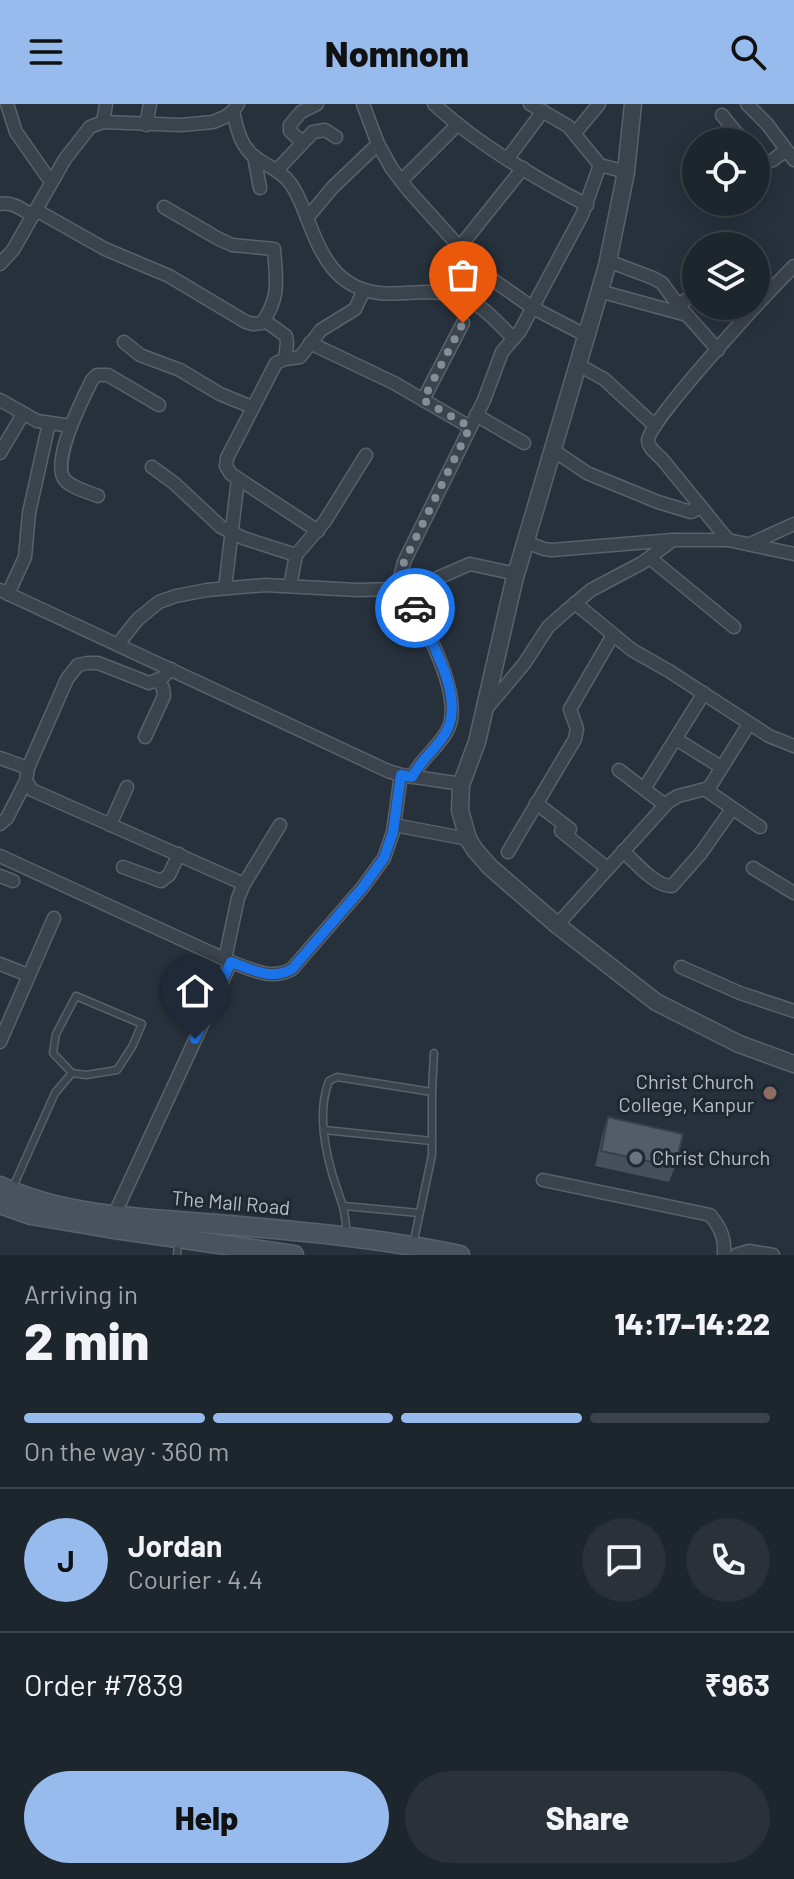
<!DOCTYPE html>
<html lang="en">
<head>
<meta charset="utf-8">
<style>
	body { margin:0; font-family:Barlow,sans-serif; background:#2a3139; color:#f1f3f6; height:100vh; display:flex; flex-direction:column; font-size:30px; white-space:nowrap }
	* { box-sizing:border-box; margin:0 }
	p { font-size:26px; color:#a0a5aa }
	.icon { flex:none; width:44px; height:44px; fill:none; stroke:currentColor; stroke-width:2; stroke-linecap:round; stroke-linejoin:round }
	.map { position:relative; height:1151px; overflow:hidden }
	.side { display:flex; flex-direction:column; background:#1d252d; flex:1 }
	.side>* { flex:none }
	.tools { position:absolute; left:682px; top:24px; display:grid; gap:16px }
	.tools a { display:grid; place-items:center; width:88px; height:88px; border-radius:50%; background:#1d252d; box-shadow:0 4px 20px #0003,0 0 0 2px #3b4249; font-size:40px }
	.pin { position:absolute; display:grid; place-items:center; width:68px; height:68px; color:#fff; margin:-82px -34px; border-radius:50% 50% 50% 0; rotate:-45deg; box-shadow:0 0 8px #0007 }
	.pin .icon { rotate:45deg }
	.courier { position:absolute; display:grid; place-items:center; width:80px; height:80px; margin:-40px; border:6px solid #1a73e8; border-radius:50%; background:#fff; color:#222; box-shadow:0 2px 10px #0007 }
	.summary em { font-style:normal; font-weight:800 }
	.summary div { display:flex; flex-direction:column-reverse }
	.summary { display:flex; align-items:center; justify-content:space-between; height:136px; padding:0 24px }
	h1 { font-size:52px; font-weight:800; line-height:60px }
	.bar { display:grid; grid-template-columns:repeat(4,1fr); gap:12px 8px; align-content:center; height:96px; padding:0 24px }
	.bar i { height:10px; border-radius:6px; background:#3b4249 }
	.bar .on { background:#96bbec }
	.bar p { grid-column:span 4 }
	.line { display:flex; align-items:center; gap:20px; padding:0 24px; border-top:2px solid #3b4249 }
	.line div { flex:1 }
	.round { display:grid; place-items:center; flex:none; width:84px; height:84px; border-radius:42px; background:#2a3139 }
	.cta { display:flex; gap:16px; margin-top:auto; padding:16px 24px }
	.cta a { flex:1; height:92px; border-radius:48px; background:#96bbec; color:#111; font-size:32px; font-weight:800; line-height:92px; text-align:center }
	.cta a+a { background:#2a3139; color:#f1f3f6 }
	header { display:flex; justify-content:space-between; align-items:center; height:104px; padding:0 24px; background:#96bbec; color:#111; font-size:36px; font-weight:800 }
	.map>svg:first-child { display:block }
</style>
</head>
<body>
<header><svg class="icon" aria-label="menu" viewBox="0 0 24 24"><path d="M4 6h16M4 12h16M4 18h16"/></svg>Nomnom<svg class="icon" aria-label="search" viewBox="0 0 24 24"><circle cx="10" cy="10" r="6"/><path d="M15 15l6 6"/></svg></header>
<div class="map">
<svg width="794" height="1151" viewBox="0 0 794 1151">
	<rect width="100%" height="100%" fill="#27313c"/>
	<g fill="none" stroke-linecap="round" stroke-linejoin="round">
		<defs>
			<g id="service">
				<polyline points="324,1026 432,1037"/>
				<polyline points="13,1083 55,989 72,969 86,971 117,966 132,943 142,920 76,892 56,930 53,949 72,969"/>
				<polyline points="344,1102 419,1109"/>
				<path d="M 346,1129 C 347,1105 338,1091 332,1069 C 324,1041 318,1005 329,977 L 337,973 L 432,988"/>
				<polyline points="413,1141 432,1051 432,988 434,949"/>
				<polyline points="177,1151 178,1138"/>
			</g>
			<g id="minor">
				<polyline points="7,0 16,28 51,78"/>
				<polyline points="363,0 378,40 392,65 409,87 483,169 533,204 585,231"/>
				<path d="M 434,0 C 475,38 537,75 587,101"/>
				<polyline points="530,0 568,22 600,61 626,68"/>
				<polyline points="747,0 767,20 794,56"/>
				<path d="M 233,7 C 237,24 240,42 255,53 C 266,62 281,66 290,79 C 298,89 302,102 307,114 L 333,83 L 378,40"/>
				<polyline points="722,11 744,38"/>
				<polyline points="103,18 106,0"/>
				<polyline points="146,21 150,0"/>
				<polyline points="575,29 599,0"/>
				<polyline points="302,38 290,27 290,21 301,8 317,0"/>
				<polyline points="254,52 260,84"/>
				<polyline points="756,52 765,59 773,56 786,46"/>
				<polyline points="508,54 543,7"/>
				<polyline points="277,66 313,28 325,26 336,33"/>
				<polyline points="401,77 458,20"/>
				<path d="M 0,100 C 12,97 23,106 33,112"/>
				<path d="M 36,106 L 105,145 L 169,172 L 246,218 L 253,220 L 262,219 C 281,192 276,176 274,145 L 232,141 L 217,134 L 164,103"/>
				<path d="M 307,114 C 321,150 335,184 379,189 C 396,191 413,188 429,188 C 442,189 460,190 471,197 C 487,206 500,221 513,234"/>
				<polyline points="459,144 523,64"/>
				<polyline points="608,157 653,174 662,179 678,201 718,246"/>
				<polyline points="0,160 13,146 65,55 90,23 103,18 181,21 213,18 225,13 233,7 238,0"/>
				<polyline points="599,187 687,211"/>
				<polyline points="678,201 696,189"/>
				<polyline points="264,216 286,232 287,239 285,255"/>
				<polyline points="124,238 140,251 180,266 220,290 252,303"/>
				<polyline points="310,239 394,279 470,323"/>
				<polyline points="577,260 604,275 655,322"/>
				<polyline points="0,296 37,317 71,322"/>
				<polyline points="423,296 463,219"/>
				<polyline points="476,311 524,339"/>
				<polyline points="553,346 587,369 658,398 691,408 694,407 698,399"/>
				<polyline points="0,349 23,310"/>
				<polyline points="152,363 174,379 221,423 243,434 296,451"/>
				<path d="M 98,392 C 88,388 72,384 65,376 C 50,359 83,294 92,276 L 97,271 L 108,271 L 159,301"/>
				<polyline points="318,427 231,370 226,362 227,354 276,259 285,255 300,253 321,226 355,205 364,186"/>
				<path d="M 728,436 L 662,355 C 657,350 648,344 648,336 C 650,315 772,184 794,162"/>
				<polyline points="526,438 544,445 552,446 673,436"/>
				<polyline points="750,440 794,420"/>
				<polyline points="650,454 734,523"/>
				<polyline points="290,482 296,451 325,417 366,351"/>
				<polyline points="225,484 238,375"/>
				<path d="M 405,484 C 421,517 463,587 449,623 C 441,642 421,654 412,673"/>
				<polyline points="397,485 404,458 484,296 502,248 520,227 582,111 600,61"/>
				<polyline points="0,486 388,667 401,671 462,680"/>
				<polyline points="8,490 25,453 29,409 49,319"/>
				<polyline points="575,499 632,546 669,567 769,632 794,642"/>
				<polyline points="118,540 138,515 159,498 176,492 207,486 265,481 357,486 397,485 433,476 470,460 516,470"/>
				<polyline points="171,565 162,574 149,579 98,559 88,559 78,561 67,575 28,664 26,677 32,686 244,780"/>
				<polyline points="486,605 524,560 548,523 566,507 591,486 642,459 673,436 728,436 794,450"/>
				<polyline points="145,633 164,592 163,584 158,576"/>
				<polyline points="676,635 721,663"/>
				<polyline points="0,654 28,664"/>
				<polyline points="619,666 665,701"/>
				<polyline points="644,685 704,589"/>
				<polyline points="706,686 760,723"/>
				<polyline points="536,699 570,725"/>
				<polyline points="0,720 7,714 26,677"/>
				<polyline points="110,721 127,683"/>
				<polyline points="394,721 468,735"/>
				<polyline points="561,727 607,764"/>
				<path d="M 623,747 C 635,758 656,783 672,782 L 701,749 L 732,705"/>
				<polyline points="508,748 575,635 577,625 570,605 613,531"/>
				<path d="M 0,752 L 231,858 C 251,865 271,877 292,865 L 363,783 L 384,754 L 393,728 L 401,671"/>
				<polyline points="123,763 161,777 169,771 179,750"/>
				<polyline points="753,764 794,789"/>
				<polyline points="0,772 13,777"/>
				<polyline points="557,821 668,698 678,692 709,684 749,620"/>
				<polyline points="225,855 238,794 244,780 280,721"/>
				<polyline points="0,860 28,871"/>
				<polyline points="681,863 740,889 794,907"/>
				<polyline points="0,938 54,814"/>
				<path d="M 543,1076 L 710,1111 C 721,1124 725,1134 724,1151"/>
				<polyline points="111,1118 231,858"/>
				<polyline points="736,1151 749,1147 773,1151"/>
			</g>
			<polyline id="tertiary" points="633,0 626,68 607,162 514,477 477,638 461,681 460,706 468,735 475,746 490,763 557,821 656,898 739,940 794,960"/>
			<g id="secondary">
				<path d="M 0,1082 C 66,1113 145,1114 217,1120 C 298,1127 380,1134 460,1151"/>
				<polyline points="0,1100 31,1111 108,1124 294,1151"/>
			</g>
		</defs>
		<use href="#service" stroke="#59616a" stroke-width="9"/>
		<use href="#minor" stroke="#59616a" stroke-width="15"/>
		<use href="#tertiary" stroke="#59616a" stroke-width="19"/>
		<use href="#secondary" stroke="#59616a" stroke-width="21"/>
		<use href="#service" stroke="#3b434c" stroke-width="6"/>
		<use href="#minor" stroke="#3b434c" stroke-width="12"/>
		<use href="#tertiary" stroke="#3b434c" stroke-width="16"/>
		<use href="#secondary" stroke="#49525f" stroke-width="18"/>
	</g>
	<polygon fill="#474f5a" points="608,1013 675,1063 669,1078 595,1062 603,1028"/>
	<polygon fill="#535c69" stroke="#3a404a" stroke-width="2" points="608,1013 683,1030 675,1063 601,1047"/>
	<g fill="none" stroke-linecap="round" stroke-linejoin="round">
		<polyline stroke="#858d96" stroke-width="8" stroke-dasharray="0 14.4" points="415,504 405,484 397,485 404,458 470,323 423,296 463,219"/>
		<path stroke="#1a73e8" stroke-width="10" d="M 195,935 L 231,858 C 251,865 271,877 292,865 L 363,783 L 384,754 L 393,728 L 401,671 L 412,673 C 421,655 437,645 446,628 C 466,593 430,536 415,504"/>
	</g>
	<circle fill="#8d6e63" stroke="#202831" stroke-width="3" cx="770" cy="989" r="8"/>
	<circle fill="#6b7280" stroke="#202831" stroke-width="3" cx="636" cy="1054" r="8"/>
	<g text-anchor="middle" stroke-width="6" stroke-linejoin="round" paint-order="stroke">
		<g font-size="20" fill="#b7bec7" stroke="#202831" text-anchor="end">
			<text x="754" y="985">Christ Church<tspan x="754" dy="23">College, Kanpur</tspan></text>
			<text x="652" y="1061" text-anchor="start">Christ Church</text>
		</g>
		<g font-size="20" fill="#b7bec7" stroke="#202831">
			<text transform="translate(231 1099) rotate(5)" y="7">The Mall Road</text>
		</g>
	</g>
</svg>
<div class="tools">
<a><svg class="icon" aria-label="locate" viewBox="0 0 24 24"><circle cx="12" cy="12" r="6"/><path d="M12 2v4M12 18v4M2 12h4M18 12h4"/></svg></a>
<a><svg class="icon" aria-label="layers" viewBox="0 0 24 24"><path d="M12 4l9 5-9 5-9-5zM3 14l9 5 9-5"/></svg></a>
</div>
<div class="pin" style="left:463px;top:219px;background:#ea580c"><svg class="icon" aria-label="bag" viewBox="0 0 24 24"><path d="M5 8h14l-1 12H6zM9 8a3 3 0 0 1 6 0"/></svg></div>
<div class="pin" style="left:195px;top:935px;background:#1f2937"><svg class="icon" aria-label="home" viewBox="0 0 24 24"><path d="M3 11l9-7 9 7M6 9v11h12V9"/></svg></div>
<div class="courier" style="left:415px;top:504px"><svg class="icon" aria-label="car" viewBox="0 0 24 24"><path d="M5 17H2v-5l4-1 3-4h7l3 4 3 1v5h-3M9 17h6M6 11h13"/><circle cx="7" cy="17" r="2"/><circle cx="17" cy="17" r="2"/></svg></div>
</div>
<section class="side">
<div class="summary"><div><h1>2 min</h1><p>Arriving in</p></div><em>14:17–14:22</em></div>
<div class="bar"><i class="on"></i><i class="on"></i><i class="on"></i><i></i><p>On the way · 360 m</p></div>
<div class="line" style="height:144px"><b class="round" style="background:#96bbec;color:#111">J</b><div><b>Jordan</b><p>Courier · 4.4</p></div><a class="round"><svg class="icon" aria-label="chat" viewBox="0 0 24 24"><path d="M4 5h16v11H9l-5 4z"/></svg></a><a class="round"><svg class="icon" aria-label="phone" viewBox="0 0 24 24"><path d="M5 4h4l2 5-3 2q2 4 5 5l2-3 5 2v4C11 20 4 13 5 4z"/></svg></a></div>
<div class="line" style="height:104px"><div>Order #7839</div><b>₹963</b></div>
<div class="cta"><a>Help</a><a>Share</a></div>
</section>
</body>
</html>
